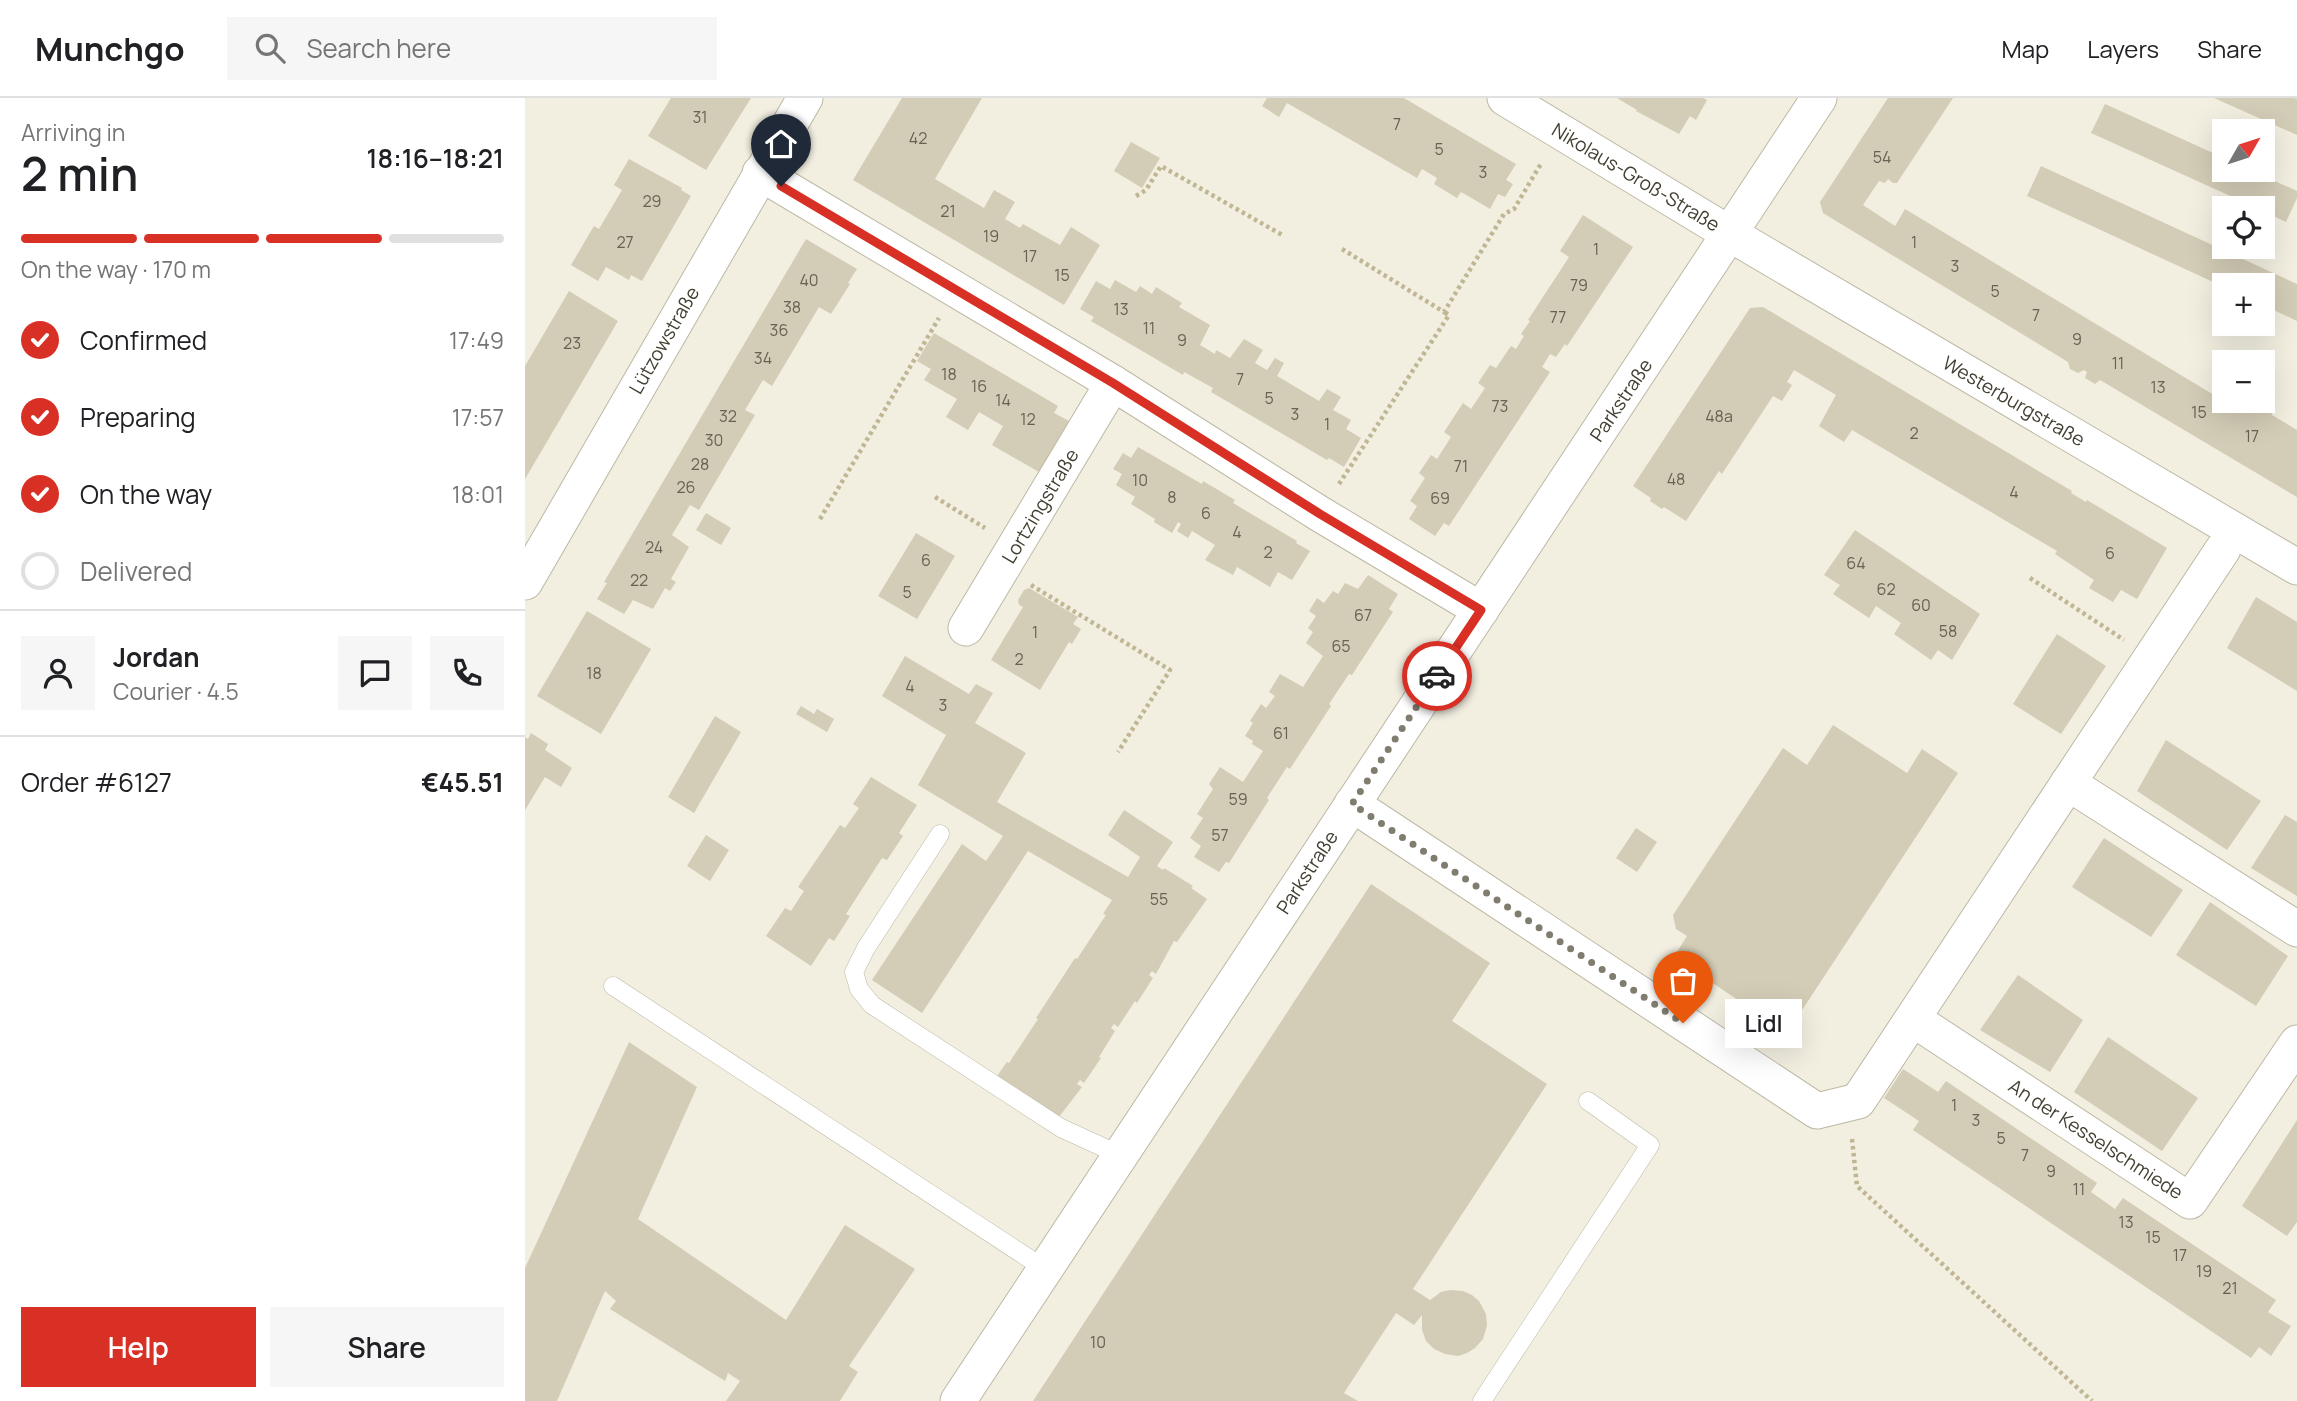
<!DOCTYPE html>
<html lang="en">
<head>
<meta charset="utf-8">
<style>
	body { margin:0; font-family:Manrope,sans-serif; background:#f6f6f6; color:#202124; height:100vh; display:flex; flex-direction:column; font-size:26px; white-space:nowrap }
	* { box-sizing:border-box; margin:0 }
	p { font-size:23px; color:#757577 }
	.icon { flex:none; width:38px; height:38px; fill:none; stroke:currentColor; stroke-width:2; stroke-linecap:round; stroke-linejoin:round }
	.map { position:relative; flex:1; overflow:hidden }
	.side { display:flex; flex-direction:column; background:#fff; width:525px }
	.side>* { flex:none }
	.needle { width:46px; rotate:51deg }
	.controls { position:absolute; left:1687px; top:21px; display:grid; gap:14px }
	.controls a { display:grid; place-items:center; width:63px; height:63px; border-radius:0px; background:#fff; box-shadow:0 7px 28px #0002; font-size:35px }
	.pin { position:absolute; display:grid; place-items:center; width:60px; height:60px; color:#fff; margin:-72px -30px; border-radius:50% 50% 50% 0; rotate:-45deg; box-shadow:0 0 7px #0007 }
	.pin .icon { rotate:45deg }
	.courier { position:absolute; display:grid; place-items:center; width:70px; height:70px; margin:-35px; border:5px solid #d93025; border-radius:50%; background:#fff; color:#222; box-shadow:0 2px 9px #0007 }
	.bubble { position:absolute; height:49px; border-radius:0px; background:#fff; box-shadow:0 7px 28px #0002; font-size:23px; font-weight:600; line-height:49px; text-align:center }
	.overview em { font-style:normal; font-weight:600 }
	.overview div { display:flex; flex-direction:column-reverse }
	.overview { display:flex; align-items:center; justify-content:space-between; height:119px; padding:0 21px }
	h1 { font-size:46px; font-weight:600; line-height:52px }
	.bar { display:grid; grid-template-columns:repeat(4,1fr); gap:10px 7px; align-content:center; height:84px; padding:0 21px }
	.bar i { height:9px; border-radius:5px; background:#e0e0e0 }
	.bar .current { background:#d93025 }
	.bar p { grid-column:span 4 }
	.line { display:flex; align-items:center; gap:18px; padding:0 21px; border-top:2px solid #e0e0e0 }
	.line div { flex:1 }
	.round { display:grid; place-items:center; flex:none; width:74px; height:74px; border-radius:0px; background:#f6f6f6 }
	ol { padding:0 21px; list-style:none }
	li { display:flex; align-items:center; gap:21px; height:77px }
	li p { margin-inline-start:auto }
	li .icon { padding:7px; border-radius:50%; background:#d93025; color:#fff; stroke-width:4 }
	li:last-child { color:#757577 }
	li i { width:38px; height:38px; border:4px solid #e0e0e0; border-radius:50% }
	.button { display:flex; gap:14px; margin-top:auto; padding:14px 21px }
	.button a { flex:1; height:80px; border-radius:0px; background:#d93025; color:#fff; font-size:28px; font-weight:600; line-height:80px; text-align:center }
	.button a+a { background:#f6f6f6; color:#202124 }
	header { display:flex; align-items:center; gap:42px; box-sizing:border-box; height:98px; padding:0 35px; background:#fff; border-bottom:2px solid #e0e0e0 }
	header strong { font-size:33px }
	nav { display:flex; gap:38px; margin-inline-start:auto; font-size:24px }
	.search { width:490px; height:63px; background:#f6f6f6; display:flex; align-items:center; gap:18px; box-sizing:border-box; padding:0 24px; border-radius:0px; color:#757577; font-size:26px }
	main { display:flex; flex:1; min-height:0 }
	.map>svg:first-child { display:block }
</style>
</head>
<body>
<header>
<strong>Munchgo</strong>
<div class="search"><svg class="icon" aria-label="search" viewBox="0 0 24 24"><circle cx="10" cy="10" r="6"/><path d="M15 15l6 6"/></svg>Search here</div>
<nav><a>Map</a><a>Layers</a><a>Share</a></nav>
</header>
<main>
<section class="side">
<div class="overview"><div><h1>2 min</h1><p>Arriving in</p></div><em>18:16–18:21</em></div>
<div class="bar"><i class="current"></i><i class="current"></i><i class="current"></i><i></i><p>On the way · 170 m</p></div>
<ol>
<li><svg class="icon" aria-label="check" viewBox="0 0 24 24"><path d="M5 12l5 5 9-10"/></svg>Confirmed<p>17:49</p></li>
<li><svg class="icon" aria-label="check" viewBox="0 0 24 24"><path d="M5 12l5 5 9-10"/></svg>Preparing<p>17:57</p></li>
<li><svg class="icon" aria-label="check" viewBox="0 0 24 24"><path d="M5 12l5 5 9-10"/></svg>On the way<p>18:01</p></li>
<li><i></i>Delivered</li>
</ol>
<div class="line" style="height:126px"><a class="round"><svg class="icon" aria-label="person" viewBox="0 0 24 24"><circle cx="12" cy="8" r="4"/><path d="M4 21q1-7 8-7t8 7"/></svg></a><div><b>Jordan</b><p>Courier · 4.5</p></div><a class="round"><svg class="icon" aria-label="chat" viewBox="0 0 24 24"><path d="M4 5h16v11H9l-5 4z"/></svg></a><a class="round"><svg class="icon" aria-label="phone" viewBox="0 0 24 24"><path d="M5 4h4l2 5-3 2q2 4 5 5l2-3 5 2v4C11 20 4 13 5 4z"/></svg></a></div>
<div class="line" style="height:91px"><div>Order #6127</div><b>€45.51</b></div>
<div class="button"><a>Help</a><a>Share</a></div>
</section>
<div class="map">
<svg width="1772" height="1303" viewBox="0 0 1772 1303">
	<rect width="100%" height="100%" fill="#f2efe1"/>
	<g fill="#d3ccb6">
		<polygon points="146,0 226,0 181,72 123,38"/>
		<polygon points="377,0 457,0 410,81 459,110 469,92 490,104 480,121 495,130 498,126 535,147 546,129 575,147 539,207 328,82"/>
		<polygon points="742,0 879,0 991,66 981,82 988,86 980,99 973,96 965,111 936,94 932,100 909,86 912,80 897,71 892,80 762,5 754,19 737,8"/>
		<polygon points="1092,0 1178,0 1182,2 1171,22 1165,18 1154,36 1111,13 1112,12"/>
		<polygon points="1363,0 1428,0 1372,85 1368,85 1363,81 1360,85 1354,83 1338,107 1370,128 1380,111 1699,303 1706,306 1708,303 1718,303 1738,312 1747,309 1747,317 1772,332 1772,399 1575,282 1570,286 1560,280 1562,274 1559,272 1553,275 1545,271 1543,264 1298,115 1295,104"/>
		<polygon points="1689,0 1769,0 1772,1 1772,37"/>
		<polygon points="1580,6 1699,60 1699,72 1725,72 1772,93 1772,100 1761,124 1738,113 1738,110 1732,110 1566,35"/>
		<polygon points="606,44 635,60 617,90 589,73"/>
		<polygon points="104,61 157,90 156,92 166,98 117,183 106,177 104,182 81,169 73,183 46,167 69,128 74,131 97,92 89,87"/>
		<polygon points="1516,68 1772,186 1772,223 1738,207 1738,187 1699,187 1699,189 1502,98"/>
		<polygon points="1058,117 1108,149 1042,248 1040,246 1031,259 1025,256 1017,269 1025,274 924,428 919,425 910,438 884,421 892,408 885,403 900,380 894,375 906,357 912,361 926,339 919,334 938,305 946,311 960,290 953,285 965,267 971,270 986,248 991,251 999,238 996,236 1005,223 1003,222 1044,159 1035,153"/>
		<polygon points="281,141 332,171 323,185 325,186 306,216 294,209 247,288 238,282 220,312 230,317 174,412 165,407 147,437 164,449 146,481 151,484 145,493 140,490 128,511 108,502 99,516 72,501 82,485 79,484"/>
		<polygon points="590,182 611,194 615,188 627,196 631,189 657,205 654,209 685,227 675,247 690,256 691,252 705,260 719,241 738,252 730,265 742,272 750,260 759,265 752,278 769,288 794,303 802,291 816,299 808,312 826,322 821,331 836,340 819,369 804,360 802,362 686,294 688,290 659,274 658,277 566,223 569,219 555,211 571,183 585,191"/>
		<polygon points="44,193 93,223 0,381 0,268"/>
		<polygon points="1238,209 1547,393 1546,395 1561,404 1562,402 1642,450 1612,501 1596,492 1588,504 1564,490 1569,482 1530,456 1532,453 1327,332 1319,344 1294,328 1311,297 1269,272 1262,284 1267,287 1257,303 1248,298 1197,376 1194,373 1161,423 1139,409 1137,411 1125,403 1126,400 1108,388 1225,210"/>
		<polygon points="409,235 533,308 529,315 544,323 514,374 467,347 478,328 454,314 443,332 421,319 432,301 399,282 406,271 392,263"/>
		<polygon points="613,349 677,386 678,383 710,402 708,405 772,443 771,445 785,453 767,482 753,474 745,489 712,469 708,477 680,462 690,447 667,433 663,440 652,433 656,426 653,424 647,435 629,424 630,421 606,406 610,399 591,387 597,376 588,371 598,355 606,360"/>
		<polygon points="181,415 206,430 196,447 171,432"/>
		<polygon points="1330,432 1455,516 1427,562 1413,552 1406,562 1369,536 1376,525 1351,508 1344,520 1308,496 1315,487 1299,477"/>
		<polygon points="391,435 430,458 392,521 353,498"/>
		<polygon points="843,477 873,496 864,511 868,514 827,577 824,576 804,606 806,608 765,671 762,669 742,700 744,702 704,765 701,764 694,774 669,759 676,748 665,740 678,720 672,716 688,691 684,686 695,669 718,684 738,653 727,646 728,643 720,638 728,625 725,623 736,606 741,610 750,598 744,594 755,576 778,589 798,558 781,545 788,534 783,530 791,518 784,513 792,500 799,505 808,493 813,496 820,485 833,491"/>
		<polygon points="504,490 553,519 548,526 556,531 547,546 544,544 515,592 466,562 498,509 494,507 493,502 499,492"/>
		<polygon points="1731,499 1772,524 1772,593 1702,550"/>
		<polygon points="62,513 126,551 76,636 12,598"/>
		<polygon points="1532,536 1581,568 1536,636 1488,606"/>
		<polygon points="380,558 444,596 451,586 468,595 450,625 501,655 472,704 603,779 615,759 583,737 599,712 648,744 632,768 638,772 639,770 668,788 666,790 682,801 652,844 649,843 631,876 627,873 624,877 628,880 612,905 610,903 593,929 589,926 586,930 590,933 574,959 576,960 559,985 555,982 552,986 557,989 534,1019 472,978 482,964 484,965 513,921 511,920 550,860 552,861 581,817 578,816 587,802 503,753 397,915 347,882 437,746 461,763 478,738 393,687 421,637 357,598"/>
		<polygon points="276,608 289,616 292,611 309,621 302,634 271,616"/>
		<polygon points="190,618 216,634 169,715 143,699"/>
		<polygon points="1308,627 1382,675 1397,651 1433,675 1262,935 1149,859 1162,838 1151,831 1148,817 1258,650 1282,667"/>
		<polygon points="6,635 23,646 20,652 47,670 36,689 20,679 0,712 0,639 3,641"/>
		<polygon points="1641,642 1736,703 1702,752 1612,693"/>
		<polygon points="346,679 392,707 374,735 378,738 362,762 357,760 321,816 325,818 309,843 304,840 286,868 241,838 260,810 266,813 279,793 273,789 315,727 320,730 334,710 328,706"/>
		<polygon points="1760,717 1772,724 1772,798 1726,770"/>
		<polygon points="1111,730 1132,744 1112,774 1091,760"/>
		<polygon points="181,737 204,752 185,783 162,768"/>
		<polygon points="1579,740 1658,792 1626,839 1547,789"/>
		<polygon points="846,786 965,865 927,923 1022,986 888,1191 905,1202 916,1194 925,1192 938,1193 947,1197 954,1203 961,1216 962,1228 958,1241 950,1250 942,1255 933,1258 920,1256 909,1251 901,1243 897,1232 897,1217 889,1227 871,1215 819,1295 833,1303 508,1303"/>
		<polygon points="1685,804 1763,858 1731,908 1651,857"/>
		<polygon points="1493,877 1558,922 1525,974 1455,932"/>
		<polygon points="1583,939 1673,1000 1637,1053 1549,994"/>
		<polygon points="104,944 172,989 113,1121 261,1222 320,1127 390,1171 324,1268 333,1274 315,1303 201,1303 215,1283 203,1275 200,1283 85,1211 91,1203 80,1193 32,1303 0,1303 0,1170"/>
		<polygon points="1378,971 1413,994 1421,983 1572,1085 1566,1094 1590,1111 1598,1100 1751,1202 1743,1214 1766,1228 1746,1258 1734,1249 1726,1260 1388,1032 1394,1023 1359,1000"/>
		<polygon points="1772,1022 1772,1124 1762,1138 1717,1108"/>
	</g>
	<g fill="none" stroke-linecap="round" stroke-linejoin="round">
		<defs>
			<g id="lane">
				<polyline points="415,736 341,850 329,874 334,891 347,907 536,1030 595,1057"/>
				<polyline points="88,888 520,1171"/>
				<polyline points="957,1303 1125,1047 1063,1003"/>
			</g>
			<g id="street">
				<polyline points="980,0 1205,136 1772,469"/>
				<polyline points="235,75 588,285 795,416 956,512"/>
				<polyline points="0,484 280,0"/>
				<polyline points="441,530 588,285"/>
				<polyline points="1543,685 1772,831"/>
				<polyline points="827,706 1292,1013 1333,1003 1698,451"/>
				<polyline points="1388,921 1665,1103 1772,945"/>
				<polyline points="433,1303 1294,0"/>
			</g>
		</defs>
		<use href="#lane" stroke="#bdb8a4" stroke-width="19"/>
		<use href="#street" stroke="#bdb8a4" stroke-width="37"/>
		<g stroke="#c0b694" stroke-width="4.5" stroke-dasharray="3.5 3.5" stroke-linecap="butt">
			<polyline points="611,98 621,92 636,68 759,138"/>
			<polyline points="817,151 919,214 979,116 989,111 1017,64"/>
			<polyline points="814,386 924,217 919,214"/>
			<polyline points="410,399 460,430"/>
			<polyline points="295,421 414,220"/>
			<polyline points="1505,480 1599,542"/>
			<polyline points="506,487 645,572 593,654"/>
			<polyline points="1327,1041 1332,1088 1567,1303"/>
		</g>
		<use href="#lane" stroke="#fff" stroke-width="18"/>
		<use href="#street" stroke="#fff" stroke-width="35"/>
	</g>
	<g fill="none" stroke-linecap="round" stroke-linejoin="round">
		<polyline stroke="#807d6f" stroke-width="7" stroke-dasharray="0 12.6" points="912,578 827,706 1158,925"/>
		<polyline stroke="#d93025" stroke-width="9" points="256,88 588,285 795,416 956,512 912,578"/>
	</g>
	<g text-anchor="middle" stroke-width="7" stroke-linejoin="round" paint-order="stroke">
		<g font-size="16" fill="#676253">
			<text x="175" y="25">31</text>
			<text x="872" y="32">7</text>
			<text x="393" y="46">42</text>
			<text x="914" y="57">5</text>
			<text x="1357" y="65">54</text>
			<text x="958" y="80">3</text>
			<text x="127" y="109">29</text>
			<text x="423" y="119">21</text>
			<text x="466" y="144">19</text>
			<text x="100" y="150">27</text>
			<text x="1389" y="150">1</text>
			<text x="1071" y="157">1</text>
			<text x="505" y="164">17</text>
			<text x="1430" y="174">3</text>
			<text x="537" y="183">15</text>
			<text x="284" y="188">40</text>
			<text x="1054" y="193">79</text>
			<text x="1470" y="199">5</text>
			<text x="267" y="215">38</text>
			<text x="596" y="217">13</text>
			<text x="1511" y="223">7</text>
			<text x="1033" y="225">77</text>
			<text x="624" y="236">11</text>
			<text x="254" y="238">36</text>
			<text x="1552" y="247">9</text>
			<text x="657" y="248">9</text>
			<text x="47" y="251">23</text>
			<text x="238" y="266">34</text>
			<text x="1593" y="271">11</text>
			<text x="424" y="282">18</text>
			<text x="715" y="287">7</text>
			<text x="454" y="294">16</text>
			<text x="1633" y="295">13</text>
			<text x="744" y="306">5</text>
			<text x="478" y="308">14</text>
			<text x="975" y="314">73</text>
			<text x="1674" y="320">15</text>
			<text x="770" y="322">3</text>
			<text x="203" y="324">32</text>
			<text x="1194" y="324">48a</text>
			<text x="503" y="327">12</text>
			<text x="802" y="332">1</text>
			<text x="1389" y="341">2</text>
			<text x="1727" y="344">17</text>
			<text x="189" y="348">30</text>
			<text x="175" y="372">28</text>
			<text x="936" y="374">71</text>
			<text x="1151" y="387">48</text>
			<text x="615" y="388">10</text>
			<text x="161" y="395">26</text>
			<text x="1489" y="400">4</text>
			<text x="647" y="405">8</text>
			<text x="915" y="406">69</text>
			<text x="681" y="421">6</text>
			<text x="712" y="440">4</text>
			<text x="129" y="455">24</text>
			<text x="743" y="460">2</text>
			<text x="1585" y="461">6</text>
			<text x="401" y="468">6</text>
			<text x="1331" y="471">64</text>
			<text x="114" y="488">22</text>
			<text x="1361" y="497">62</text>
			<text x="382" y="500">5</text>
			<text x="1396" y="513">60</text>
			<text x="838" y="523">67</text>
			<text x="1423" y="539">58</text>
			<text x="510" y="540">1</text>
			<text x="816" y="554">65</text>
			<text x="494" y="567">2</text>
			<text x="69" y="581">18</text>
			<text x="385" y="594">4</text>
			<text x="418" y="613">3</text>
			<text x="756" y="641">61</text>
			<text x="713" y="707">59</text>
			<text x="695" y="743">57</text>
			<text x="634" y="807">55</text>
			<text x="1429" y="1013">1</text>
			<text x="1451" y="1028">3</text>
			<text x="1476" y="1046">5</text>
			<text x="1500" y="1063">7</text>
			<text x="1526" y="1079">9</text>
			<text x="1554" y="1097">11</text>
			<text x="1601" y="1130">13</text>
			<text x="1628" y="1145">15</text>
			<text x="1655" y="1163">17</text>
			<text x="1679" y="1179">19</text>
			<text x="1705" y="1196">21</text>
			<text x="573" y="1250">10</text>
		</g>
		<g font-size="19" fill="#433f32" stroke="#fff">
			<text transform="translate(1111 79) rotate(31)" y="7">Nikolaus-Groß-Straße</text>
			<text transform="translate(139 242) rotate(-60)" y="7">Lützowstraße</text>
			<text transform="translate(1096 302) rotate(-56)" y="7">Parkstraße</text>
			<text transform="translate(1489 303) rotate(30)" y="7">Westerburgstraße</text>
			<text transform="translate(515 408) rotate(-59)" y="7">Lortzingstraße</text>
			<text transform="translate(782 774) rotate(-57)" y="7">Parkstraße</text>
			<text transform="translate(1571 1041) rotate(33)" y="7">An der Kesselschmiede</text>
		</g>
	</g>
</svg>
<div class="controls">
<a><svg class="needle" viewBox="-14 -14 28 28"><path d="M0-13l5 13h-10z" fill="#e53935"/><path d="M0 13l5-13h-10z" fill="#757577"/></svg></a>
<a><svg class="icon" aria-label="locate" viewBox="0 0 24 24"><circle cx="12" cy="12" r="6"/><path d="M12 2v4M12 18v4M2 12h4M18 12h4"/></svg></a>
<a>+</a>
<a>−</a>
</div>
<div class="pin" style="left:1158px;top:925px;background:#ea580c"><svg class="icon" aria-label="bag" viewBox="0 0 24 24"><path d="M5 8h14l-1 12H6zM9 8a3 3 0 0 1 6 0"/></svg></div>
<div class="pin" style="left:256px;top:88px;background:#1f2937"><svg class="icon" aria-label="home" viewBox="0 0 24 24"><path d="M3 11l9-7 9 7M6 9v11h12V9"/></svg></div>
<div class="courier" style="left:912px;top:578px"><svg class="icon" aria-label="car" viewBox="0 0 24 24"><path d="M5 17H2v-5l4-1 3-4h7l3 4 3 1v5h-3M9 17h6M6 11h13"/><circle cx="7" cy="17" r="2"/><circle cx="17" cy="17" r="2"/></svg></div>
<div class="bubble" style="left:1200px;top:901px;width:77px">Lidl</div>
</div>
</main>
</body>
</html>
